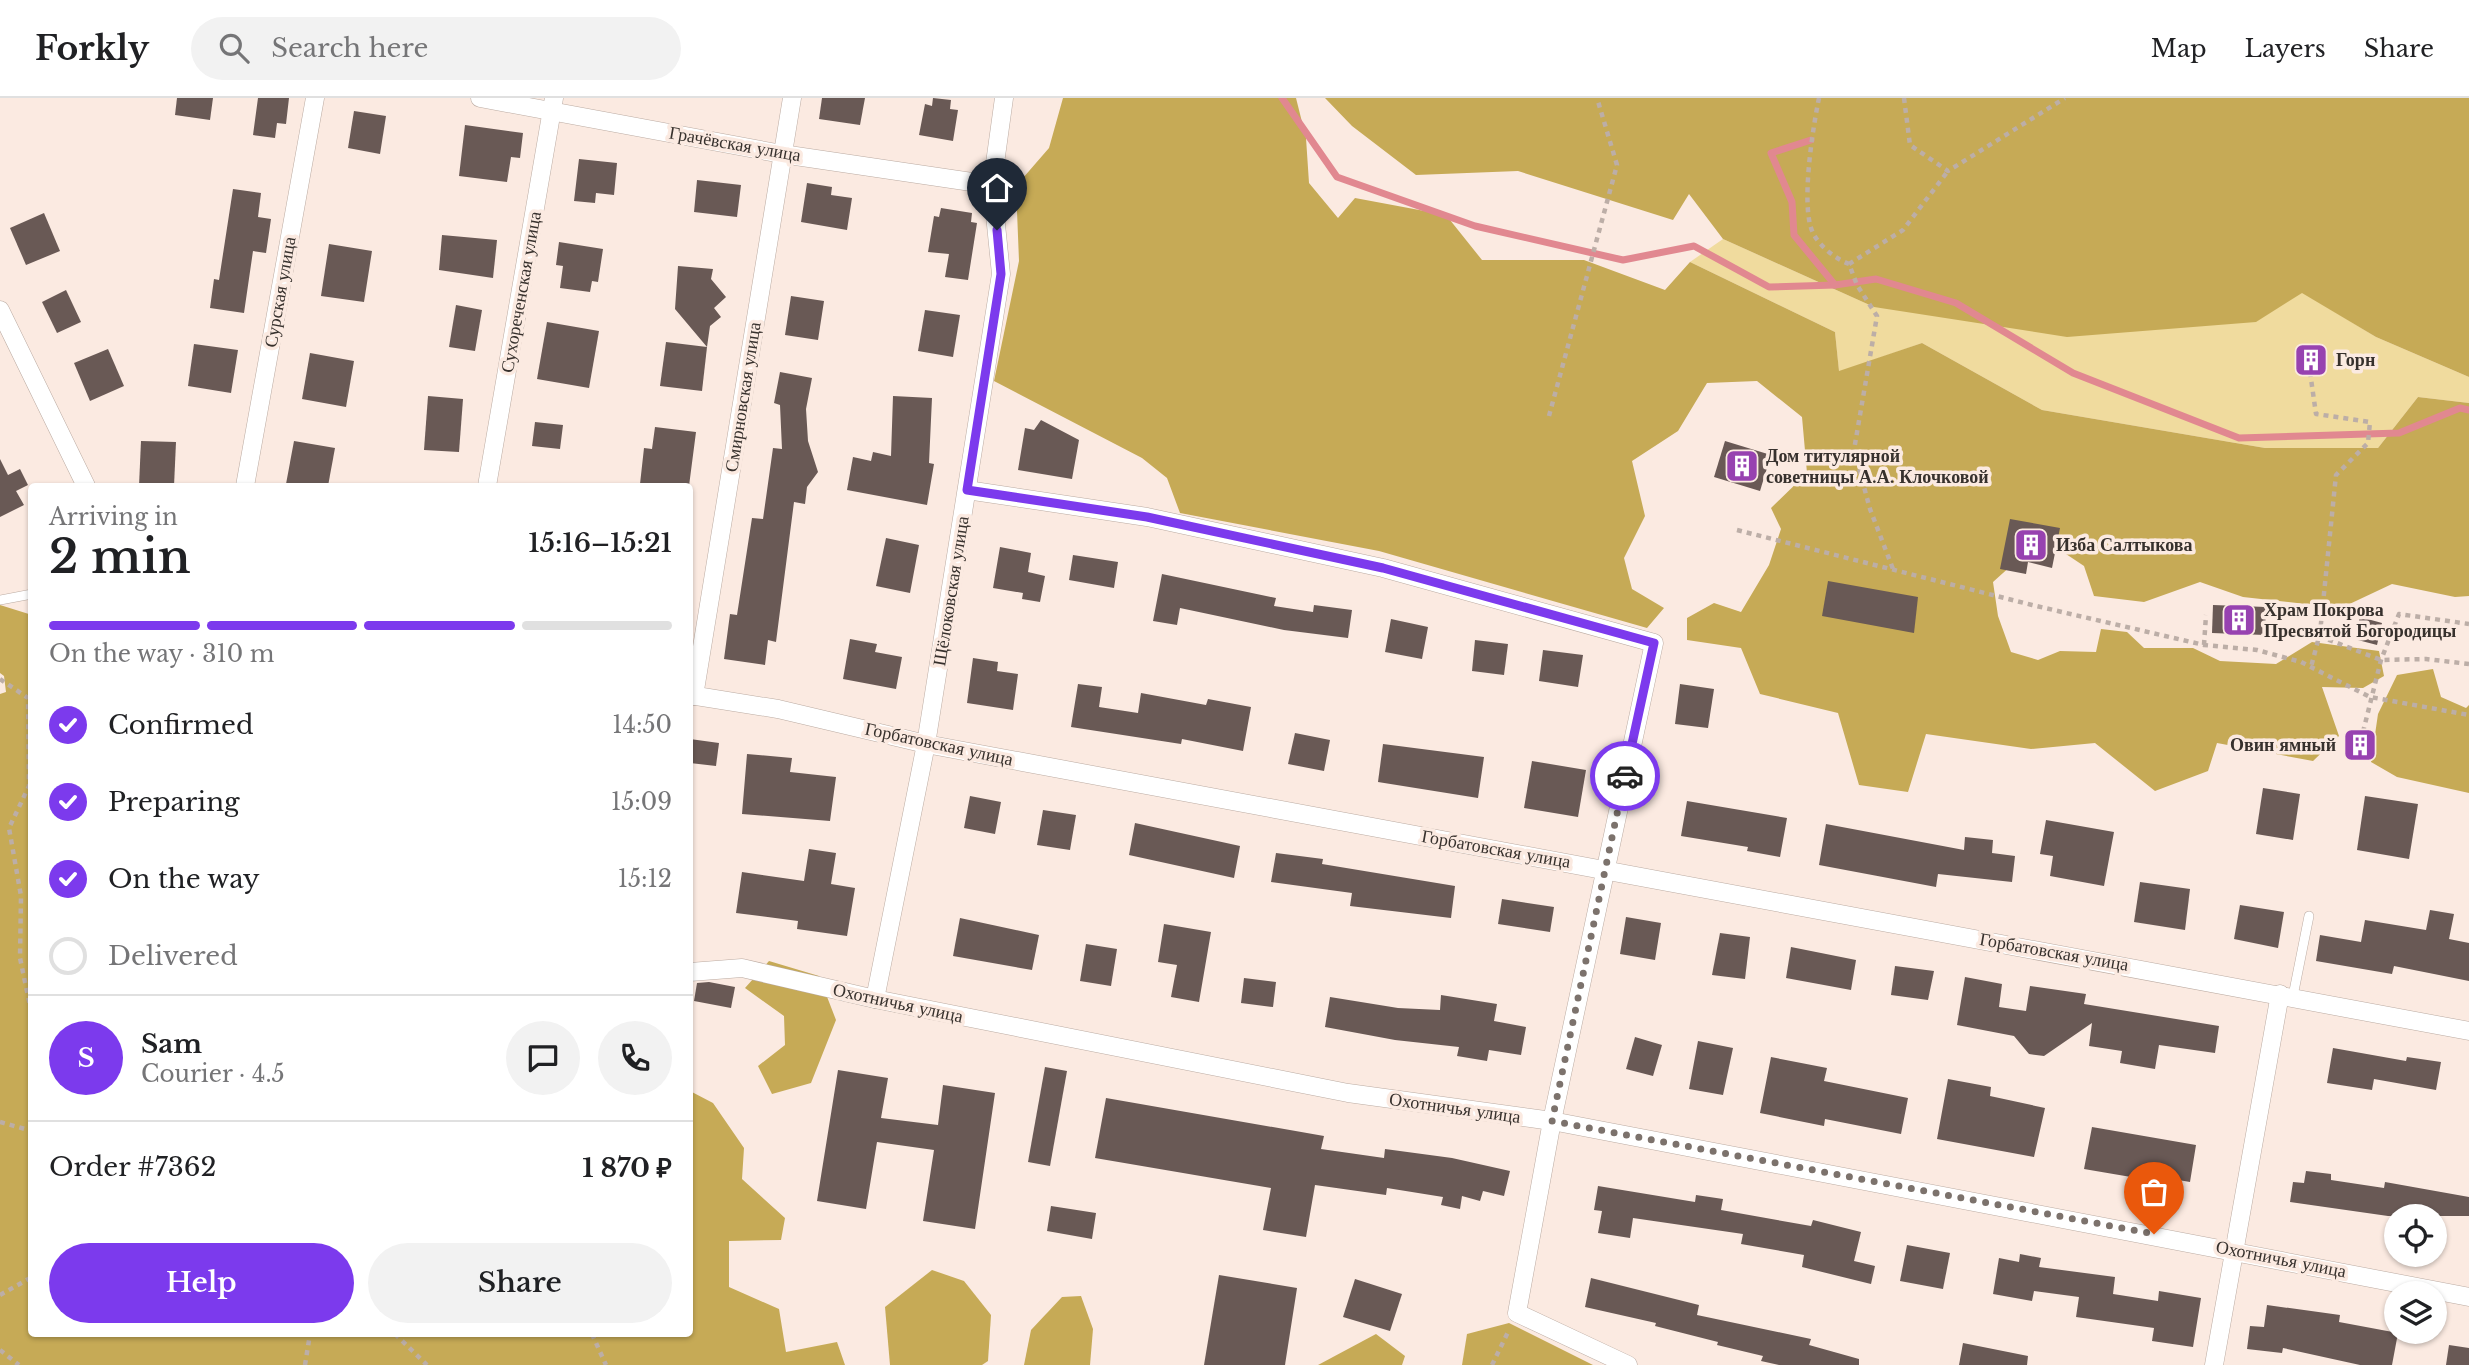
<!DOCTYPE html>
<html lang="en">
<head>
<meta charset="utf-8">
<style>
	body { margin:0; font-family:"Libre Baskerville",serif; background:#f2f2f2; color:#202124; height:100vh; display:flex; flex-direction:column; font-size:26px; white-space:nowrap }
	* { box-sizing:border-box; margin:0 }
	p { font-size:23px; color:#757577 }
	.icon { flex:none; width:38px; height:38px; fill:none; stroke:currentColor; stroke-width:2; stroke-linecap:round; stroke-linejoin:round }
	.map { position:relative; flex:1; overflow:hidden }
	.panel { position:absolute; left:28px; top:385px; width:665px; height:854px; display:flex; flex-direction:column; background:#fff; border-radius:7px; box-shadow:0 2px 5px #0004 }
	.panel>* { flex:none }
	.controls { position:absolute; left:2384px; top:1106px; display:grid; gap:14px }
	.controls a { display:grid; place-items:center; width:63px; height:63px; border-radius:50%; background:#fff; box-shadow:0 2px 5px #0004; font-size:35px }
	.pin { position:absolute; display:grid; place-items:center; width:60px; height:60px; color:#fff; margin:-72px -30px; border-radius:50% 50% 50% 0; rotate:-45deg; box-shadow:0 0 7px #0007 }
	.pin .icon { rotate:45deg }
	.courier { position:absolute; display:grid; place-items:center; width:70px; height:70px; margin:-35px; border:5px solid #7c3aed; border-radius:50%; background:#fff; color:#222; box-shadow:0 2px 9px #0007 }
	.head em { font-style:normal; font-weight:600 }
	.head div { display:flex; flex-direction:column-reverse }
	.head { display:flex; align-items:center; justify-content:space-between; height:119px; padding:0 21px }
	h1 { font-size:46px; font-weight:600; line-height:52px }
	.bar { display:grid; grid-template-columns:repeat(4,1fr); gap:10px 7px; align-content:center; height:84px; padding:0 21px }
	.bar i { height:9px; border-radius:5px; background:#e0e0e0 }
	.bar .selected { background:#7c3aed }
	.bar p { grid-column:span 4 }
	.line { display:flex; align-items:center; gap:18px; padding:0 21px; border-top:2px solid #e0e0e0 }
	.line div { flex:1 }
	.round { display:grid; place-items:center; flex:none; width:74px; height:74px; border-radius:37px; background:#f2f2f2 }
	ol { padding:0 21px; list-style:none }
	li { display:flex; align-items:center; gap:21px; height:77px }
	li p { margin-inline-start:auto }
	li .icon { padding:7px; border-radius:50%; background:#7c3aed; color:#fff; stroke-width:4 }
	li:last-child { color:#757577 }
	li i { width:38px; height:38px; border:4px solid #e0e0e0; border-radius:50% }
	.primary-button { display:flex; gap:14px; margin-top:auto; padding:14px 21px }
	.primary-button a { flex:1; height:80px; border-radius:42px; background:#7c3aed; color:#fff; font-size:28px; font-weight:600; line-height:80px; text-align:center }
	.primary-button a+a { background:#f2f2f2; color:#202124 }
	header { display:flex; align-items:center; gap:42px; box-sizing:border-box; height:98px; padding:0 35px; background:#fff; border-bottom:2px solid #e0e0e0 }
	header strong { font-size:33px }
	nav { display:flex; gap:38px; margin-inline-start:auto; font-size:24px }
	.search { width:490px; height:63px; background:#f2f2f2; display:flex; align-items:center; gap:18px; box-sizing:border-box; padding:0 24px; border-radius:38px; color:#757577; font-size:26px }
	.map>svg:first-child { display:block }
</style>
</head>
<body>
<header>
<strong>Forkly</strong>
<div class="search"><svg class="icon" aria-label="search" viewBox="0 0 24 24"><circle cx="10" cy="10" r="6"/><path d="M15 15l6 6"/></svg>Search here</div>
<nav><a>Map</a><a>Layers</a><a>Share</a></nav>
</header>
<div class="map">
<svg width="2469" height="1267" viewBox="0 0 2469 1267">
	<rect width="100%" height="100%" fill="#fbeae1"/>
	<polygon fill="#f0db9e" points="1723,141 1874,209 2255,224 2302,194 2376,239 2469,279 2469,305 2418,299 2378,350 2265,350 2042,312 1922,245 1839,274 1835,234 1690,164"/>
	<g fill="#c6aa56">
		<polygon points="1063,0 1296,0 1306,40 1309,85 1338,120 1355,100 1446,117 1482,162 1584,162 1665,192 1690,164 1835,234 1839,273 1922,245 2042,312 2265,350 2378,350 2418,299 2469,305 2469,498 2455,499 2392,486 2341,510 2243,499 2200,484 2144,504 2094,498 2084,468 2057,450 2023,457 1993,484 1998,518 2011,554 2038,562 2060,553 2096,554 2101,531 2127,534 2144,550 2193,550 2220,563 2276,566 2312,544 2379,553 2384,578 2363,590 2322,589 2339,638 2313,663 2217,645 2208,673 2155,693 2095,645 2031,651 1926,636 1908,694 1859,687 1838,615 1760,596 1741,550 1687,542 1687,520 1714,505 1741,514 1769,467 1781,431 1771,410 1807,375 1802,319 1757,283 1707,285 1678,333 1632,363 1645,418 1624,460 1632,491 1664,510 1647,530 1379,453 1180,415 1167,380 1142,360 994,283 1019,163 1016,88 1049,50"/>
		<polygon points="1325,0 2469,0 2469,279 2376,239 2302,195 2256,224 2067,239 1874,209 1723,141 1689,96 1673,122 1518,73 1416,77 1352,28"/>
		<polygon points="0,507 32,517 32,1236 690,1236 690,993 713,1005 744,1050 742,1081 785,1120 781,1142 729,1143 729,1189 779,1211 786,1254 837,1244 845,1267 0,1267 0,596 6,594 4,578 0,575"/>
		<polygon points="2433,571 2441,599 2466,610 2469,607 2469,695 2397,679 2371,664 2378,616 2397,577"/>
		<polygon points="769,863 819,878 836,922 811,985 772,996 758,968 785,947 784,918 745,890"/>
		<polygon points="932,1172 964,1183 991,1217 988,1263 982,1267 890,1267 885,1209"/>
		<polygon points="1081,1198 1093,1231 1090,1267 1024,1267 1031,1232 1062,1199"/>
		<polygon points="1509,1225 1593,1267 1462,1267 1467,1236"/>
		<polygon points="1376,1236 1405,1258 1402,1267 1318,1267"/>
	</g>
	<g fill="none" stroke-linecap="round" stroke-linejoin="round">
		<g stroke="#e18890" stroke-width="7">
			<polyline points="1282,0 1337,79 1475,128 1623,162 1694,148 1769,189 1835,187 1876,181 1956,205 2073,275 2239,340 2399,335 2460,310 2469,312"/>
			<polyline points="1811,42 1771,55 1792,104 1794,137 1835,187"/>
		</g>
	</g>
	<g fill="#695955">
		<polygon points="177,0 213,0 210,22 175,17"/>
		<polygon points="258,0 289,0 286,26 277,25 275,40 253,37"/>
		<polygon points="822,0 865,0 860,27 819,21"/>
		<polygon points="933,0 951,2 950,11 958,12 953,43 919,37 925,6 932,8"/>
		<polygon points="354,13 386,18 380,56 348,50"/>
		<polygon points="465,27 523,35 520,60 511,59 507,84 459,78"/>
		<polygon points="579,61 617,65 614,97 596,95 595,105 574,103"/>
		<polygon points="697,82 741,87 737,119 694,114"/>
		<polygon points="807,85 832,89 831,97 852,100 847,132 801,124"/>
		<polygon points="233,91 261,95 258,119 271,121 266,155 253,153 244,215 210,210 214,181 219,182"/>
		<polygon points="941,110 972,115 971,124 977,125 968,182 945,179 949,156 928,154 934,118 939,119"/>
		<polygon points="44,115 60,153 26,167 10,130"/>
		<polygon points="442,137 497,142 493,180 439,172"/>
		<polygon points="559,144 603,151 598,184 592,183 590,194 560,190 563,168 556,167"/>
		<polygon points="329,146 372,153 364,204 321,198"/>
		<polygon points="678,168 713,171 711,181 726,199 714,210 721,219 710,228 707,249 675,211"/>
		<polygon points="66,192 81,224 57,235 42,204"/>
		<polygon points="791,198 824,203 818,242 785,237"/>
		<polygon points="456,207 482,212 475,253 449,249"/>
		<polygon points="925,212 960,217 953,259 918,253"/>
		<polygon points="547,224 599,233 589,290 537,281"/>
		<polygon points="666,244 707,249 702,293 660,288"/>
		<polygon points="194,246 238,252 231,295 188,288"/>
		<polygon points="108,251 124,288 90,303 74,265"/>
		<polygon points="310,255 354,263 346,309 302,301"/>
		<polygon points="780,274 812,280 806,311 808,343 818,374 807,389 805,406 794,404 776,544 768,542 765,567 724,561 730,516 737,517 752,420 763,421 773,350 782,351 780,307 774,305"/>
		<polygon points="428,298 463,301 459,354 424,352"/>
		<polygon points="893,298 932,300 929,365 934,366 927,407 847,392 853,359 871,363 873,354 891,358"/>
		<polygon points="1041,322 1079,342 1072,381 1018,372 1025,330 1034,332"/>
		<polygon points="535,324 563,327 560,351 532,348"/>
		<polygon points="655,329 696,334 689,388 640,386 644,350 652,351"/>
		<polygon points="141,343 176,344 174,388 139,388"/>
		<polygon points="294,343 335,350 328,388 286,386"/>
		<polygon points="1725,343 1771,357 1760,393 1714,379"/>
		<polygon points="0,361 8,377 20,371 28,387 16,393 24,407 0,419"/>
		<polygon points="2010,421 2060,430 2052,470 2028,464 2026,476 2000,471"/>
		<polygon points="886,440 919,447 910,495 876,488"/>
		<polygon points="1000,449 1031,455 1028,474 1045,478 1040,504 1022,501 1023,495 993,490"/>
		<polygon points="1073,457 1118,464 1114,490 1069,482"/>
		<polygon points="1162,476 1276,500 1274,508 1313,514 1314,507 1352,512 1348,540 1284,532 1180,510 1177,527 1153,523"/>
		<polygon points="1828,483 1918,499 1914,535 1822,518"/>
		<polygon points="2213,507 2266,509 2265,537 2212,535"/>
		<polygon points="2360,519 2382,525 2377,547 2354,541"/>
		<polygon points="1391,521 1428,529 1422,561 1385,554"/>
		<polygon points="850,541 877,546 875,554 902,559 896,591 843,581"/>
		<polygon points="1475,542 1508,546 1504,577 1472,573"/>
		<polygon points="1543,552 1583,557 1578,589 1539,583"/>
		<polygon points="973,560 998,564 997,573 1018,576 1013,612 967,605"/>
		<polygon points="1078,586 1102,589 1099,609 1138,615 1141,595 1206,607 1208,601 1251,609 1243,653 1182,641 1181,646 1071,629"/>
		<polygon points="1680,586 1714,591 1708,630 1675,626"/>
		<polygon points="1295,635 1330,642 1324,673 1288,666"/>
		<polygon points="2350,636 2371,638 2369,658 2349,656"/>
		<polygon points="690,641 719,645 716,668 690,665"/>
		<polygon points="1383,646 1484,659 1478,700 1378,684"/>
		<polygon points="747,656 792,660 790,674 836,679 830,723 742,716"/>
		<polygon points="1532,663 1586,672 1578,719 1524,710"/>
		<polygon points="2263,690 2300,696 2293,742 2256,736"/>
		<polygon points="970,698 1001,704 995,736 964,730"/>
		<polygon points="2365,698 2418,706 2409,761 2357,752"/>
		<polygon points="1687,703 1787,720 1780,759 1747,753 1748,749 1681,738"/>
		<polygon points="1043,712 1076,717 1070,752 1037,747"/>
		<polygon points="2046,722 2114,734 2104,788 2050,778 2053,758 2040,756"/>
		<polygon points="1135,725 1240,748 1234,780 1129,757"/>
		<polygon points="1826,726 1964,752 1965,739 1993,742 1992,755 2015,758 2012,784 1938,776 1936,789 1819,767"/>
		<polygon points="809,751 836,755 831,786 855,790 847,838 797,831 798,823 736,815 742,774 804,783"/>
		<polygon points="1276,755 1323,761 1322,766 1455,788 1451,820 1350,808 1352,795 1271,784"/>
		<polygon points="2140,784 2190,791 2185,832 2134,824"/>
		<polygon points="1502,801 1554,809 1550,834 1498,826"/>
		<polygon points="2240,807 2284,814 2278,850 2234,841"/>
		<polygon points="2430,812 2454,816 2449,841 2469,845 2469,883 2394,868 2392,876 2316,863 2320,837 2361,844 2365,822 2426,832"/>
		<polygon points="1626,819 1661,825 1655,862 1620,856"/>
		<polygon points="960,820 1039,837 1032,872 953,858"/>
		<polygon points="1164,826 1211,834 1199,904 1171,899 1177,867 1158,864"/>
		<polygon points="1720,835 1750,839 1745,881 1712,877"/>
		<polygon points="1086,846 1117,851 1111,888 1080,883"/>
		<polygon points="1791,849 1856,862 1851,892 1786,880"/>
		<polygon points="1895,868 1934,873 1928,902 1891,897"/>
		<polygon points="1965,879 2002,886 1999,909 2026,913 2030,888 2086,896 2084,906 2219,928 2215,955 2159,947 2155,971 2120,965 2122,953 2089,948 2092,925 2044,958 2029,956 2014,938 1957,927"/>
		<polygon points="1244,880 1276,884 1273,909 1241,905"/>
		<polygon points="709,884 735,889 731,910 694,903 697,885"/>
		<polygon points="1441,897 1497,906 1494,923 1526,929 1521,957 1489,952 1487,963 1457,958 1459,949 1395,942 1325,929 1330,899 1398,910 1440,912"/>
		<polygon points="1635,939 1662,947 1653,978 1626,971"/>
		<polygon points="1698,943 1733,950 1723,997 1689,991"/>
		<polygon points="2333,950 2406,963 2407,959 2441,964 2436,992 2374,981 2372,992 2327,985"/>
		<polygon points="1771,959 1827,970 1824,983 1908,1000 1901,1036 1825,1021 1824,1028 1760,1015"/>
		<polygon points="1045,969 1067,973 1050,1068 1028,1064"/>
		<polygon points="838,972 888,980 881,1020 938,1027 943,987 995,995 975,1131 923,1123 934,1052 877,1044 866,1111 817,1103"/>
		<polygon points="1948,981 1991,989 1990,998 2045,1010 2034,1059 1937,1041"/>
		<polygon points="1106,1000 1324,1038 1321,1051 1384,1060 1385,1051 1452,1060 1510,1073 1504,1098 1483,1093 1480,1103 1462,1098 1460,1111 1441,1107 1443,1099 1387,1090 1386,1097 1315,1087 1306,1139 1263,1132 1271,1090 1095,1060"/>
		<polygon points="2092,1029 2196,1047 2190,1084 2132,1074 2131,1079 2084,1071"/>
		<polygon points="2306,1073 2331,1076 2331,1082 2384,1090 2385,1084 2469,1099 2469,1118 2388,1118 2290,1104 2293,1084 2304,1085"/>
		<polygon points="1598,1088 1695,1104 1696,1097 1723,1101 1721,1112 1811,1128 1813,1122 1861,1134 1854,1163 1875,1168 1871,1186 1802,1169 1804,1157 1741,1146 1743,1136 1633,1120 1630,1140 1598,1135 1602,1113 1594,1112"/>
		<polygon points="1051,1108 1096,1115 1092,1141 1047,1133"/>
		<polygon points="1907,1147 1950,1155 1943,1191 1900,1183"/>
		<polygon points="2020,1156 2041,1160 2039,1169 2115,1179 2113,1196 2158,1203 2159,1193 2201,1200 2193,1249 2152,1243 2154,1230 2076,1219 2079,1199 2034,1193 2032,1203 1993,1196 1999,1160 2019,1164"/>
		<polygon points="1219,1177 1297,1190 1285,1267 1204,1267"/>
		<polygon points="1591,1180 1699,1207 1697,1217 1811,1241 1809,1247 1859,1261 1859,1267 1779,1267 1761,1263 1763,1258 1717,1247 1718,1244 1655,1228 1656,1225 1585,1209"/>
		<polygon points="1355,1181 1402,1196 1390,1233 1343,1219"/>
		<polygon points="2267,1207 2340,1217 2339,1224 2398,1235 2392,1267 2360,1267 2283,1250 2282,1255 2247,1251 2250,1228 2264,1229"/>
		<polygon points="1963,1245 2028,1258 2027,1267 1959,1267"/>
		<polygon points="2449,1247 2469,1250 2469,1267 2446,1267"/>
	</g>
	<g fill="none" stroke-linecap="round" stroke-linejoin="round">
		<defs>
			<g id="service">
				<polyline points="0,502 32,496"/>
				<polyline points="2293,898 2309,818"/>
			</g>
			<g id="minor">
				<polyline points="480,0 782,56 992,87"/>
				<polyline points="0,212 86,388"/>
				<polyline points="245,388 315,0"/>
				<polyline points="487,388 554,0"/>
				<polyline points="967,392 1147,419 1383,470 1654,545 1552,1023 1517,1215 1628,1267"/>
				<polyline points="690,597 778,611 926,646 2469,933"/>
				<polyline points="694,598 792,0"/>
				<polyline points="690,874 742,870 875,901 1348,995 1552,1023 2469,1199"/>
				<polyline points="875,901 926,646 1001,176 992,87 1004,0"/>
				<polyline points="2214,1267 2280,896"/>
			</g>
		</defs>
		<use href="#service" stroke="#bbaba2" stroke-width="10"/>
		<use href="#minor" stroke="#bbaba2" stroke-width="19"/>
		<g stroke="#bcaea7" stroke-width="4.5" stroke-dasharray="5 5" stroke-linecap="butt">
			<path d="M 1819,0 C 1813,29 1800,109 1813,135 C 1820,149 1836,161 1849,166 L 1857,187 L 1877,218 L 1854,352 L 1870,411 L 1893,471"/>
			<polyline points="1904,0 1910,47 1948,73 2065,0"/>
			<polyline points="1849,166 1903,132 1948,73"/>
			<polyline points="2310,274 2316,316 2370,324 2368,345 2336,377 2320,535 2311,569"/>
			<polyline points="1549,318 1617,67 1597,0"/>
			<polyline points="1737,432 2032,507 2204,547 2257,552 2301,564 2370,599 2469,617"/>
			<polyline points="2319,538 2381,562 2426,561 2469,566"/>
			<polyline points="2204,547 2206,517"/>
			<polyline points="0,581 28,600 29,688 9,730 21,798 20,860 32,917"/>
			<polyline points="2363,634 2381,562 2399,516 2469,526"/>
			<polyline points="0,1024 32,1033"/>
			<polyline points="0,1197 32,1179"/>
			<polyline points="395,1236 427,1267"/>
			<polyline points="592,1236 606,1267"/>
			<polyline points="0,1252 19,1267"/>
			<polyline points="305,1267 310,1236"/>
			<polyline points="1492,1267 1509,1232"/>
		</g>
		<use href="#service" stroke="#fff" stroke-width="9"/>
		<use href="#minor" stroke="#fff" stroke-width="18"/>
	</g>
	<g fill="none" stroke-linecap="round" stroke-linejoin="round">
		<polyline stroke="#7c726c" stroke-width="7" stroke-dasharray="0 12.6" points="1625,678 1552,1023 2154,1136"/>
		<polyline stroke="#7c3aed" stroke-width="9" points="997,132 1001,176 967,392 1147,419 1383,470 1654,545 1625,678"/>
	</g>
	<defs>
		<symbol id="building-square" viewBox="-11 -11 22 22"><rect x="-9" y="-9" width="18" height="18" rx="4" fill="#9742b0" stroke="#fbeae1"/><path d="M-4-6H4V6H1V3H-1V6H-4ZM-2.5-4.3h1.7v1.8h-1.7ZM.8-4.3h1.7v1.8H.8ZM-2.5-1h1.7V.8h-1.7ZM.8-1h1.7V.8H.8Z" fill="#fff"/></symbol>
	</defs>
	<g fill-rule="evenodd">
		<use href="#building-square" x="2292" y="243" width="38" height="38"/>
		<use href="#building-square" x="1723" y="349" width="38" height="38"/>
		<use href="#building-square" x="2012" y="428" width="38" height="38"/>
		<use href="#building-square" x="2220" y="503" width="38" height="38"/>
		<use href="#building-square" x="2341" y="628" width="38" height="38"/>
	</g>
	<g text-anchor="middle" stroke-width="7" stroke-linejoin="round" paint-order="stroke">
		<g font-size="18" fill="#37312d" stroke="#fbeae1">
			<text transform="translate(735 46) rotate(10)" y="6">Грачёвская улица</text>
			<text transform="translate(280 194) rotate(-80)" y="6">Сурская улица</text>
			<text transform="translate(521 194) rotate(-80)" y="6">Сухореченская улица</text>
			<text transform="translate(743 299) rotate(-81)" y="6">Смирновская улица</text>
			<text transform="translate(951 493) rotate(-81)" y="6">Щёлоковская улица</text>
			<text transform="translate(939 646) rotate(12)" y="6">Горбатовская улица</text>
			<text transform="translate(1496 751) rotate(10)" y="6">Горбатовская улица</text>
			<text transform="translate(2054 854) rotate(10)" y="6">Горбатовская улица</text>
			<text transform="translate(898 905) rotate(12)" y="6">Охотничья улица</text>
			<text transform="translate(1455 1010) rotate(8)" y="6">Охотничья улица</text>
			<text transform="translate(2281 1161) rotate(11)" y="6">Охотничья улица</text>
		</g>
		<g font-size="18" font-weight="bold" fill="#37312d" stroke="#fbeae1" text-anchor="start">
			<text x="2336" y="268">Горн</text>
			<text x="1766" y="364">Дом титулярной<tspan x="1766" dy="21">советницы А.А. Клочковой</tspan></text>
			<text x="2056" y="453">Изба Салтыкова</text>
			<text x="2264" y="518">Храм Покрова<tspan x="2264" dy="21">Пресвятой Богородицы</tspan></text>
			<text x="2336" y="653" text-anchor="end">Овин ямный</text>
		</g>
	</g>
</svg>
<div class="controls">
<a><svg class="icon" aria-label="locate" viewBox="0 0 24 24"><circle cx="12" cy="12" r="6"/><path d="M12 2v4M12 18v4M2 12h4M18 12h4"/></svg></a>
<a><svg class="icon" aria-label="layers" viewBox="0 0 24 24"><path d="M12 4l9 5-9 5-9-5zM3 14l9 5 9-5"/></svg></a>
</div>
<div class="pin" style="left:2154px;top:1136px;background:#ea580c"><svg class="icon" aria-label="bag" viewBox="0 0 24 24"><path d="M5 8h14l-1 12H6zM9 8a3 3 0 0 1 6 0"/></svg></div>
<div class="pin" style="left:997px;top:132px;background:#1f2937"><svg class="icon" aria-label="home" viewBox="0 0 24 24"><path d="M3 11l9-7 9 7M6 9v11h12V9"/></svg></div>
<div class="courier" style="left:1625px;top:678px"><svg class="icon" aria-label="car" viewBox="0 0 24 24"><path d="M5 17H2v-5l4-1 3-4h7l3 4 3 1v5h-3M9 17h6M6 11h13"/><circle cx="7" cy="17" r="2"/><circle cx="17" cy="17" r="2"/></svg></div>
<section class="panel">
<div class="head"><div><h1>2 min</h1><p>Arriving in</p></div><em>15:16–15:21</em></div>
<div class="bar"><i class="selected"></i><i class="selected"></i><i class="selected"></i><i></i><p>On the way · 310 m</p></div>
<ol>
<li><svg class="icon" aria-label="check" viewBox="0 0 24 24"><path d="M5 12l5 5 9-10"/></svg>Confirmed<p>14:50</p></li>
<li><svg class="icon" aria-label="check" viewBox="0 0 24 24"><path d="M5 12l5 5 9-10"/></svg>Preparing<p>15:09</p></li>
<li><svg class="icon" aria-label="check" viewBox="0 0 24 24"><path d="M5 12l5 5 9-10"/></svg>On the way<p>15:12</p></li>
<li><i></i>Delivered</li>
</ol>
<div class="line" style="height:126px"><b class="round" style="background:#7c3aed;color:#fff">S</b><div><b>Sam</b><p>Courier · 4.5</p></div><a class="round"><svg class="icon" aria-label="chat" viewBox="0 0 24 24"><path d="M4 5h16v11H9l-5 4z"/></svg></a><a class="round"><svg class="icon" aria-label="phone" viewBox="0 0 24 24"><path d="M5 4h4l2 5-3 2q2 4 5 5l2-3 5 2v4C11 20 4 13 5 4z"/></svg></a></div>
<div class="line" style="height:91px"><div>Order #7362</div><b>1 870 ₽</b></div>
<div class="primary-button"><a>Help</a><a>Share</a></div>
</section>
</div>
</body>
</html>
